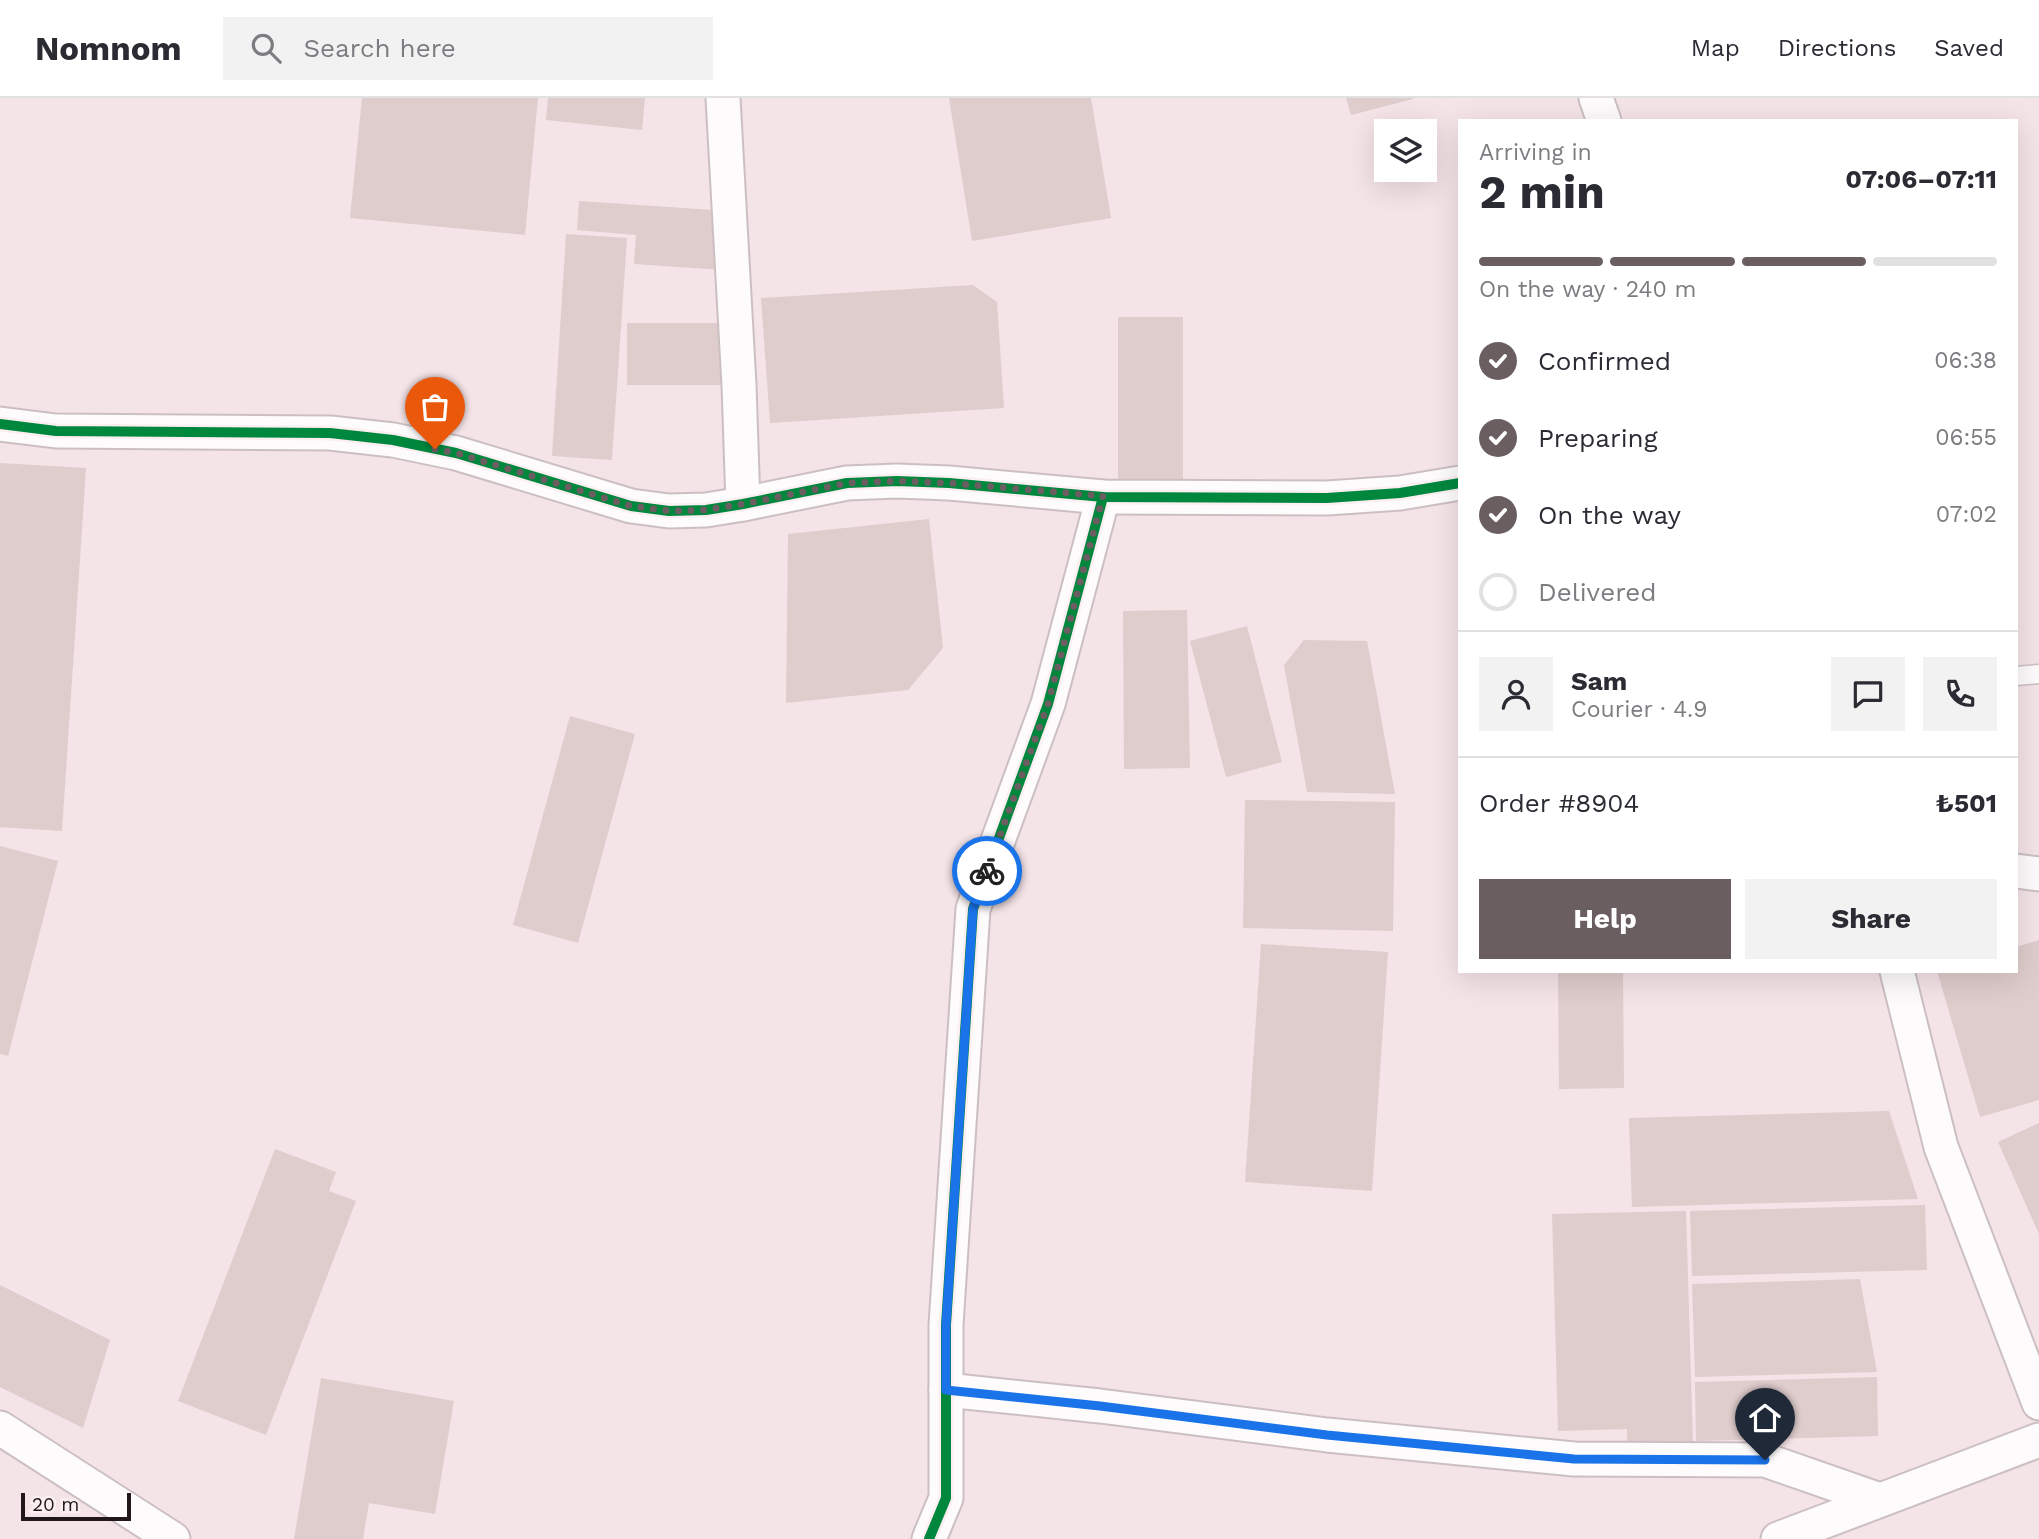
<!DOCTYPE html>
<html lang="en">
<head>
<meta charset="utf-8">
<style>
	body { margin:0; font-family:"Work Sans",sans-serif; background:#f2f2f3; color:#2b2b33; height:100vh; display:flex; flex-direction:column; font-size:26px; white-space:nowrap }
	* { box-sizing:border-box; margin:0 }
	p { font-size:23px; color:#7c7c81 }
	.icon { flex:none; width:38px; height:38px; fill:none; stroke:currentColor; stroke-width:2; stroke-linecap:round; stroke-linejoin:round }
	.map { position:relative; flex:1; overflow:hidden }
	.sheet { position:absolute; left:1458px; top:21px; width:560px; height:854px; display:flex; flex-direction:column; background:#fff; border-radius:0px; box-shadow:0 7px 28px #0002 }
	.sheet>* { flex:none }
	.tools { position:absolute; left:1374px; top:21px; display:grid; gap:14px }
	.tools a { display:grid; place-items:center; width:63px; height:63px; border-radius:0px; background:#fff; box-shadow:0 7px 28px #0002; font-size:35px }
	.scale { position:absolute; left:21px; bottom:18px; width:110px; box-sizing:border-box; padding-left:7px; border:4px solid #211619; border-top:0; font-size:19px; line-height:24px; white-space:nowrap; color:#211619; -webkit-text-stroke:5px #fceff2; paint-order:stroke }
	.pin { position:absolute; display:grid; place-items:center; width:60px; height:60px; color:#fff; margin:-72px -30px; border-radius:50% 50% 50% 0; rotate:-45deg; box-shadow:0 0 7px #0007 }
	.pin .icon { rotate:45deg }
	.courier { position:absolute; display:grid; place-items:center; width:70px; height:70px; margin:-35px; border:5px solid #1a73e8; border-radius:50%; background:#fff; color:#222; box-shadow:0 2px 9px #0007 }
	.summary em { font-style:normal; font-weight:700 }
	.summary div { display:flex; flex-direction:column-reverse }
	.summary { display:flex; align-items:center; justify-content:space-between; height:119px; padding:0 21px }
	h1 { font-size:46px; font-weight:700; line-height:52px }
	.bar { display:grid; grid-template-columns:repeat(4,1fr); gap:10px 7px; align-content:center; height:84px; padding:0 21px }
	.bar i { height:9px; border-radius:5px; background:#e1e1e2 }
	.bar .on { background:#6b5e61 }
	.bar p { grid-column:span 4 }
	.line { display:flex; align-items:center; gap:18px; padding:0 21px; border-top:2px solid #e1e1e2 }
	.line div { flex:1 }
	.round { display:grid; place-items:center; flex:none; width:74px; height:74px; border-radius:0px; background:#f2f2f3 }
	ol { padding:0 21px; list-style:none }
	li { display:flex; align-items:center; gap:21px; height:77px }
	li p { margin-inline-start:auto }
	li .icon { padding:7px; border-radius:50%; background:#6b5e61; color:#fff; stroke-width:4 }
	li:last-child { color:#7c7c81 }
	li i { width:38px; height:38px; border:4px solid #e1e1e2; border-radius:50% }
	.primary-button { display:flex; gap:14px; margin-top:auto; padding:14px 21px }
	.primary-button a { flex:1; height:80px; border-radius:0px; background:#6b5e61; color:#fff; font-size:28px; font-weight:700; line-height:80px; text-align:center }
	.primary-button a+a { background:#f2f2f3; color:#2b2b33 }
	header { display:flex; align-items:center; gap:42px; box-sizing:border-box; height:98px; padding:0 35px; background:#fff; border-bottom:2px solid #e1e1e2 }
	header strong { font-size:33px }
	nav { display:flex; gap:38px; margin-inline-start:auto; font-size:24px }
	.search { width:490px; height:63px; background:#f2f2f3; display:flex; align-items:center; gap:18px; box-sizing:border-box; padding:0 24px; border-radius:0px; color:#7c7c81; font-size:26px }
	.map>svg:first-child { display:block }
</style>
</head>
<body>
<header>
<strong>Nomnom</strong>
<div class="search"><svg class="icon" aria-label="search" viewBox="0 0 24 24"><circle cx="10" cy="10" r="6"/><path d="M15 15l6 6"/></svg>Search here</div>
<nav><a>Map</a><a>Directions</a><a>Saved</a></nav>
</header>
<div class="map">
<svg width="2039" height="1441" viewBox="0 0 2039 1441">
	<rect width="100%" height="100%" fill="#f4e3e7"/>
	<g fill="#dfcccd">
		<polygon points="362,0 538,0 525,137 350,120"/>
		<polygon points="548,0 645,0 642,32 546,22"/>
		<polygon points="949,0 1091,0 1111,120 972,143"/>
		<polygon points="1346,0 1413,0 1413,1 1351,17"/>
		<polygon points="579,103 728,113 724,172 634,166 636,137 577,132"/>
		<polygon points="566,136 627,140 612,362 552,358"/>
		<polygon points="973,187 997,204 1004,310 770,325 761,200"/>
		<rect x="1118" y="219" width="65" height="166"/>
		<rect x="627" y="225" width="101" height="62"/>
		<polygon points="0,365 86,370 62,733 0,729"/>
		<polygon points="929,421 943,550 908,592 786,605 788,436"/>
		<polygon points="1187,512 1190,670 1124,671 1123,513"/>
		<polygon points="1247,528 1282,664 1226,679 1190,543"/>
		<polygon points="1304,542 1367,543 1395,696 1307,694 1284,567"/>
		<polygon points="570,618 635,636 578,845 513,827"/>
		<polygon points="1245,702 1395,704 1393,833 1243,830"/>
		<polygon points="0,748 58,763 8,958 0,956"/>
		<polygon points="2039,842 2039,1002 1980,1019 1937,873 2016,873 2016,849"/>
		<polygon points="1261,846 1388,854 1372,1093 1245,1084"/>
		<polygon points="1558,873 1623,873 1624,990 1559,991"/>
		<polygon points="1889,1013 1918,1101 1632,1109 1629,1020"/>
		<polygon points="2039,1025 2039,1136 1998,1044"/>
		<polygon points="275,1051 336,1074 329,1093 356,1103 266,1337 178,1303"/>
		<polygon points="1925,1107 1927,1172 1692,1178 1690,1113"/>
		<polygon points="1686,1113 1693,1344 1627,1346 1627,1331 1558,1333 1552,1116"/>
		<polygon points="1860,1181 1877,1274 1695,1279 1692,1186"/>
		<polygon points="0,1187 110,1242 83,1330 0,1289"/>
		<polygon points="1877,1279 1878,1338 1696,1343 1695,1284"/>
		<polygon points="321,1280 454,1303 435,1416 369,1405 363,1441 294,1441"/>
	</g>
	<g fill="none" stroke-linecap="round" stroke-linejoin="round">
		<defs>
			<polyline id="lane" points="2016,578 2039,576"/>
			<g id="street">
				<polyline points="723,0 739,287 743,406"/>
				<polyline points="1596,0 1604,23"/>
				<polyline points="0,326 56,333 330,335 393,342 456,355 631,408 669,413 706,412 743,406 847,385 897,383 949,385 1103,399 1327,400 1400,395 1460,385"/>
				<polyline points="2016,773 2039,776"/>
				<polyline points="1897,873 1941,1049 2039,1305"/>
				<polyline points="946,1292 1100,1308 1327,1337 1574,1361 1765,1362 1880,1402"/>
				<polyline points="0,1330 173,1441"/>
				<polyline points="929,1441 946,1400 946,1227 973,811 1048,606 1103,399"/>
				<polyline points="1778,1441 2039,1342"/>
			</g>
		</defs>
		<use href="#lane" stroke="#ccbfc2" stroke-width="21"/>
		<use href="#street" stroke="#ccbfc2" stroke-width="37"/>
		<use href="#lane" stroke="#fdfbfb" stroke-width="18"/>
		<use href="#street" stroke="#fdfbfb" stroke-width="33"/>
		<defs>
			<g id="cycleway">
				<polyline points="0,326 56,333 330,335 393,342 456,355 631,408 669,413 706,412 743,406 847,385 897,383 949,385 1103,399 1327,400 1400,395 1460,385"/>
				<polyline points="929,1441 946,1400 946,1227 973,811 1048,606 1103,399"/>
			</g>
		</defs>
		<use href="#cycleway" stroke="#fceff2" stroke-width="15"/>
		<use href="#cycleway" stroke="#00873e" stroke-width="10"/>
	</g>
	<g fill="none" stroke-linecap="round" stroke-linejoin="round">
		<polyline stroke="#6b5e61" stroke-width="7" stroke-dasharray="0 12.6" points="435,351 456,355 631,408 669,413 706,412 743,406 847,385 897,383 949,385 1103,398 1048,606 987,773"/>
		<polyline stroke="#1a73e8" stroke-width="9" points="987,773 973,811 946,1227 946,1292 1100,1308 1327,1337 1574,1361 1765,1362"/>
	</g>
</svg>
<div class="tools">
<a><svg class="icon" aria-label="layers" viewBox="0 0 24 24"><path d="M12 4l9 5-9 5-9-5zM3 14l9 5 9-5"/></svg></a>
</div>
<div class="scale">20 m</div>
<div class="pin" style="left:435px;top:351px;background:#ea580c"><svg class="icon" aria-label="bag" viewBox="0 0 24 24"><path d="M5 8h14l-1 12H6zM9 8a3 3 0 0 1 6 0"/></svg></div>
<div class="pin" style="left:1765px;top:1362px;background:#1f2937"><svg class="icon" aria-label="home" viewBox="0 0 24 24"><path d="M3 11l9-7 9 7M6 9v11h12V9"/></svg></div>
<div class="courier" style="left:987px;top:773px"><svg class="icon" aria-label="bike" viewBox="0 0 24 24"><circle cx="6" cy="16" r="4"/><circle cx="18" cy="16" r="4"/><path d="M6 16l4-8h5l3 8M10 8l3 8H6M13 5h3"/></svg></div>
<section class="sheet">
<div class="summary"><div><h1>2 min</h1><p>Arriving in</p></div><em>07:06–07:11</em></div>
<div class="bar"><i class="on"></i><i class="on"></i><i class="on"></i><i></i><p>On the way · 240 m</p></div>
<ol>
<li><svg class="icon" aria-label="check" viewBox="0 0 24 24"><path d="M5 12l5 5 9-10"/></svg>Confirmed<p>06:38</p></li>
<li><svg class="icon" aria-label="check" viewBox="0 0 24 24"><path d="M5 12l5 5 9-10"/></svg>Preparing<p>06:55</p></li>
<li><svg class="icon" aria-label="check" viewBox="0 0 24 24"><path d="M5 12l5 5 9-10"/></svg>On the way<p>07:02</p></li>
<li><i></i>Delivered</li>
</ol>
<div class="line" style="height:126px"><a class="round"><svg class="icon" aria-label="person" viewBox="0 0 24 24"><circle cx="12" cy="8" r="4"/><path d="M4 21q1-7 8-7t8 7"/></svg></a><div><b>Sam</b><p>Courier · 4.9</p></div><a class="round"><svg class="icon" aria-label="chat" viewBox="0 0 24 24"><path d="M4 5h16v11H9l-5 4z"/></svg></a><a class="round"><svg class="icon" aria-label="phone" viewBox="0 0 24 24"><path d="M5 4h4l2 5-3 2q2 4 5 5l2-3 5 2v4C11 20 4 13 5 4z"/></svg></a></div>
<div class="line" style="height:91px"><div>Order #8904</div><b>₺501</b></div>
<div class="primary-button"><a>Help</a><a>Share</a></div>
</section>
</div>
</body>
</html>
